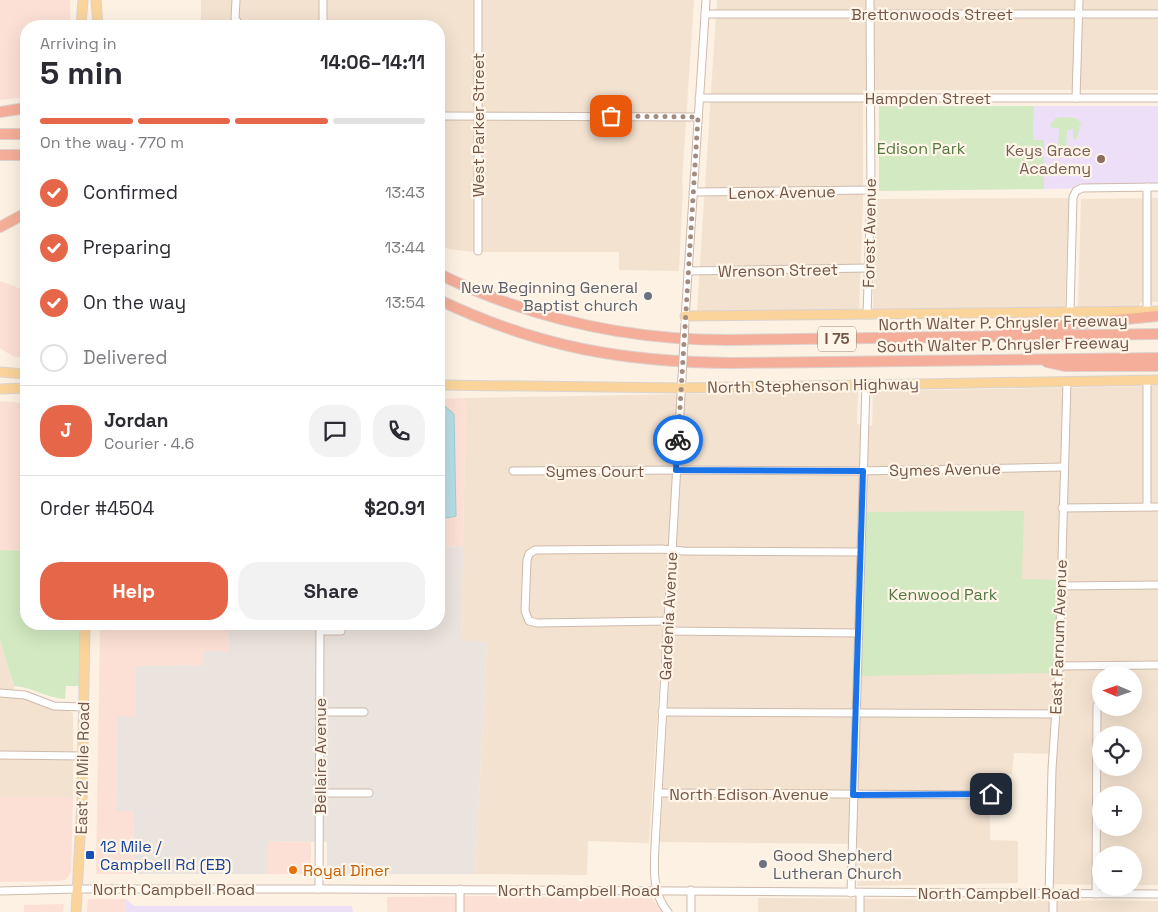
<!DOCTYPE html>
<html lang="en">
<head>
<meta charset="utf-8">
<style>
	body { margin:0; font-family:"Space Grotesk",sans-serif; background:#f2f2f3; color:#2b2b33; height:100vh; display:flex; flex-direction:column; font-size:19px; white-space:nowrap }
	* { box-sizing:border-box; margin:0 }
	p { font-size:16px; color:#7c7c81 }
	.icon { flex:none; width:28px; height:28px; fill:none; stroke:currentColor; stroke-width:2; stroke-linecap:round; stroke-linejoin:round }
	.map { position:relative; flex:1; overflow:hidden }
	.side { position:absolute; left:20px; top:20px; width:425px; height:610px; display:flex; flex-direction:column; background:#fff; border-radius:20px; box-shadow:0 5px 20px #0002 }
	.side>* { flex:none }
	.needle { width:32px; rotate:272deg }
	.tools { position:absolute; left:1092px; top:666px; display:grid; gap:10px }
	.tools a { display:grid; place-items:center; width:50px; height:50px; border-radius:50%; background:#fff; box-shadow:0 5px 20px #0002; font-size:25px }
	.pin { position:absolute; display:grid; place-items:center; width:42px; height:42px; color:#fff; margin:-21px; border-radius:10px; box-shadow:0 2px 8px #0006 }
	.courier { position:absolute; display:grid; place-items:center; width:50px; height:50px; margin:-25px; border:4px solid #1a73e8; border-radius:50%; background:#fff; color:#222; box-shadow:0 1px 6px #0007 }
	.overview em { font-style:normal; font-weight:600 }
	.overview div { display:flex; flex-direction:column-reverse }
	.overview { display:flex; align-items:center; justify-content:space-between; height:85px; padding:0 20px }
	h1 { font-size:32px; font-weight:600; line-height:38px }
	.bar { display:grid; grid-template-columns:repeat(4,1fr); gap:8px 5px; align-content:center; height:60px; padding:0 20px }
	.bar i { height:6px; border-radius:4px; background:#e1e1e2 }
	.bar .current { background:#e56648 }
	.bar p { grid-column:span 4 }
	.line { display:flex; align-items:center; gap:12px; padding:0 20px; border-top:1px solid #e1e1e2 }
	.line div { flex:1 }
	.round { display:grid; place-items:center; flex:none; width:52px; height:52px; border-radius:20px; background:#f2f2f3 }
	ol { padding:0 20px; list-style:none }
	li { display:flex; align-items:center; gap:15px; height:55px }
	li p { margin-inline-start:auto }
	li .icon { padding:5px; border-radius:50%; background:#e56648; color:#fff; stroke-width:4 }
	li:last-child { color:#7c7c81 }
	li i { width:28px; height:28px; border:2px solid #e1e1e2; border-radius:50% }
	.action { display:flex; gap:10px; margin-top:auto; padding:10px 20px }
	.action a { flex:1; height:58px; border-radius:20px; background:#e56648; color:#fff; font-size:20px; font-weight:600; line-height:58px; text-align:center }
	.action a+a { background:#f2f2f3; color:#2b2b33 }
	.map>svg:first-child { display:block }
</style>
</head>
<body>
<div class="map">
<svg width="1158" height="912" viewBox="0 0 1158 912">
	<rect width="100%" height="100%" fill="#fcf1e2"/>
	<g fill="#f3e2d0" fill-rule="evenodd">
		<polygon points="201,0 694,0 682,180 683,188 679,271 619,270 619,252 474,252 448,249 439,243 439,26 201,26"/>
		<polygon points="717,0 1158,0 1158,90 863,90 863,202 859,311 697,311"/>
		<polygon points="1069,198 1065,307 873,310 875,199"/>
		<polygon points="1158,198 1158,302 1141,302 1139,306 1078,307 1081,199"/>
		<path d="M 1158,386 L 1158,885 L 1134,885 L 1134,855 L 1101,855 L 1101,885 L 1053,884 L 1056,754 L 1014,753 L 1012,774 L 1000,774 L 990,785 L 990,840 L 1018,841 L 1018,883 L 857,886 L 857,844 L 660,842 L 670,661 L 661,657 L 649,843 L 588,841 L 587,875 L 475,874 L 487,642 L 461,641 L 466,398 L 858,391 L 857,424 L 872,426 L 873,391 ZM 1101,675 L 1134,675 L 1134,708 L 1101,708 ZM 1101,735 L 1134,735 L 1134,768 L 1101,768 ZM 1101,795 L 1134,795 L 1134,828 L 1101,828 Z"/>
		<polygon points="0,640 17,697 34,701 46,707 70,711 73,714 73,797 0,797"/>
		<polygon points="758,898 1158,901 1158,912 758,912"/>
	</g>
	<g fill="#fce0d5">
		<polygon points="0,0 70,0 70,26 26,26 26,97 0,100"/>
		<polygon points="0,281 24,290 26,294 26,357 14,357 0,348"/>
		<polygon points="466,398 463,547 439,546 439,399"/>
		<polygon points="0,401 13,402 26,404 26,551 0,550"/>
		<polygon points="100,624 228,624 229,651 204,665 136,666 136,717 117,717 116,811 134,811 133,874 96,874"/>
		<polygon points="0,797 73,797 71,872 68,877 65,880 59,881 0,882"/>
		<polygon points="267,841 311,842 311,874 268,874"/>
		<polygon points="483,896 652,898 662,912 387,912 387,897"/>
		<polygon points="88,899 126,899 125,912 87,912"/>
		<polygon points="64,904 63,912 24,912 24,905"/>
	</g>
	<polygon fill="#ebe3dd" points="439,546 463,547 461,640 487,642 475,874 327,874 327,842 268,841 268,874 133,874 134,811 116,811 117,716 136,717 136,666 203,665 204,651 229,651 228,624 439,624"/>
	<g fill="#eedff8">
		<polygon points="1034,106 1158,106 1158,187 1044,189 1044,141 1033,141"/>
		<polygon points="126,899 134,906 352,906 353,912 125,912"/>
	</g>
	<g fill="#d2e9c1">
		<polygon points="879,106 1034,106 1033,140 1044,140 1044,189 879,191"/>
		<polygon points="1064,117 1066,119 1066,117 1076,118 1081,123 1076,140 1073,139 1073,129 1067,130 1066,152 1058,151 1059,128 1052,128 1050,125 1056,118"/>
		<polygon points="1024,511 1022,579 1057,580 1055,673 861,676 866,512"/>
		<path d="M 0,550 L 26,551 L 26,624 L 84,624 L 83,686 L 66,686 L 65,699 C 47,698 32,687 14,686 L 0,640 Z"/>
	</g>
	<polygon fill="#b7dfe5" stroke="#9dcfd6" points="439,401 454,414 456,516 447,518 439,514"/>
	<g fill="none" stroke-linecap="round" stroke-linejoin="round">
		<defs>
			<g id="minor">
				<polyline points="236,0 235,18 240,26"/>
				<polyline points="323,0 323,26"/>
				<polyline points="478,0 478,251"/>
				<polyline points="705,14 1158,14"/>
				<polyline points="699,98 1158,98"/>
				<polyline points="1076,98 1079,0"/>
				<polyline points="439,116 698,117"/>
				<polyline points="693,192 871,190"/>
				<polyline points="688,271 869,268"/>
				<polyline points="1147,311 1147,187"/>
				<polyline points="1070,312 1073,197 1076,191 1082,188 1158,187"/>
				<polyline points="867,315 871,190 870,0"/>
				<polyline points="685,319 706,0"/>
				<polyline points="1147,380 1147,507"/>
				<polyline points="513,471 688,470 856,471 1064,467"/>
				<polyline points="1062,508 1158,507"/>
				<polyline points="1061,586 1158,585"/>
				<polyline points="667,621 537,623 529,621 525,611 527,560 529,554 535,550 661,549 683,551 860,552"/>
				<polyline points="320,631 341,631"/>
				<polyline points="667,631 858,633"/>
				<polyline points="1059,666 1158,665"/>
				<polyline points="0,693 25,695 54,706 83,707"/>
				<polyline points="320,712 364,712"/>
				<polyline points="662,712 1055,714"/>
				<polyline points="0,755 83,756"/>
				<polyline points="319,793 369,793"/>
				<polyline points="658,793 991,795"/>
				<polyline points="319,889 320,624"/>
				<polyline points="0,891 78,889 331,889 1158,894"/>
				<polyline points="851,893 866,384"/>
				<polyline points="1049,894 1052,769 1059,666 1067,381"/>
				<polyline points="1096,894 1097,706"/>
				<polyline points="460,912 460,889"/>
				<path d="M 668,912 C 652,894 654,868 655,846 L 682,378"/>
				<polyline points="691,912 691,890"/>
				<polyline points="860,912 860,893"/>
				<polyline points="1053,912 1053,894"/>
			</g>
			<g id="major">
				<polyline points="96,0 98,26"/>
				<polyline points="81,26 83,0"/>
				<polyline points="685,316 1158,311"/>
				<polyline points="0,372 26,374"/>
				<polyline points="439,385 681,388 1158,380"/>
				<polyline points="0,389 26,388"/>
				<polyline points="76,912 82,801 85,624"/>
			</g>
			<g id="highway">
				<polyline points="0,112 26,108"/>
				<polyline points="0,134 26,134"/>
				<polyline points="0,155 26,155"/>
				<polyline points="0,227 26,213"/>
				<path d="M 439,274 C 531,319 625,340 728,340 L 1158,334"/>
				<path d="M 439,300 C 538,347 623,362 732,363 L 1158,358"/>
				<polyline points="1003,331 1158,316"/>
				<polyline points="1047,362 1065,366 1158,366"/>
			</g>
		</defs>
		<use href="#minor" stroke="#cfbaac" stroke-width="9"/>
		<use href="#major" stroke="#dbd3d0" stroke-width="11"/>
		<use href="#highway" stroke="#dbd3d0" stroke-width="12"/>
		<use href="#minor" stroke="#fff" stroke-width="7"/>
		<use href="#major" stroke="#fad49b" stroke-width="9"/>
		<use href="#highway" stroke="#f5ae99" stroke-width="10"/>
		<defs>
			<polyline id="minor-bridge" points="682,378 685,323"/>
		</defs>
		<use href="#minor-bridge" stroke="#cfbaac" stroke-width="9" stroke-linecap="butt"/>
		<use href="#minor-bridge" stroke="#fff" stroke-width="7"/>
	</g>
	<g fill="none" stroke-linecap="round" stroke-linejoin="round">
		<polyline stroke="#a38c7f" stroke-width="5" stroke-dasharray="0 9" points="611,116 698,117 678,440"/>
		<polyline stroke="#1a73e8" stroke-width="6" points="678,440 676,470 863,471 853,795 991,794"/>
	</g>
	<circle fill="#8d6e63" stroke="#fff5e8" stroke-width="2" cx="1101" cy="159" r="5"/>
	<g fill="#6b7280" stroke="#fff5e8" stroke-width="2">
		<circle cx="648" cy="296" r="5"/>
		<circle cx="763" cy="864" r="5"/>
	</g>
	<rect fill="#1a4fb4" stroke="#fff5e8" stroke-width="2" x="85" y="850" width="10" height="10" rx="2.5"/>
	<circle fill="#e8710a" stroke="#fff5e8" stroke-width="2" cx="293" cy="870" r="5"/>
	<g text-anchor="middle" stroke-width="4.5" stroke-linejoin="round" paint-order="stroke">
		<rect fill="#fff5e8" stroke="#9d8679" stroke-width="1" x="818" y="326.5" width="38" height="25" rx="4"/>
		<g font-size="15" font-weight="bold" fill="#735649">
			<text x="837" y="344">I 75</text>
		</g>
		<g font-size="16" fill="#735649" stroke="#fff5e8">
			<text x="932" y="20">Brettonwoods Street</text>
			<text x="928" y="104">Hampden Street</text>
			<text transform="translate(478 125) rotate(-90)" y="6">West Parker Street</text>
			<text transform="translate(782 192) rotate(-1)" y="6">Lenox Avenue</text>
			<text transform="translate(869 233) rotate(-89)" y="6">Forest Avenue</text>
			<text transform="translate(778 270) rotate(-1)" y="6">Wrenson Street</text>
			<text transform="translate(1003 322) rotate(-1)" y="6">North Walter P. Chrysler Freeway</text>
			<text transform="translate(1003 344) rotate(-1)" y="6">South Walter P. Chrysler Freeway</text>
			<text transform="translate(813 385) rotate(-1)" y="6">North Stephenson Highway</text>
			<text transform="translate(945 469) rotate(-1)" y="6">Symes Avenue</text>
			<text x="595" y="477">Symes Court</text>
			<text transform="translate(668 616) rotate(-87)" y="6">Gardenia Avenue</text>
			<text transform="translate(1058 637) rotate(-88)" y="6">East Farnum Avenue</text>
			<text transform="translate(320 756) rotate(-90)" y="6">Bellaire Avenue</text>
			<text transform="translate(82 768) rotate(-89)" y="6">East 12 Mile Road</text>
			<text x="749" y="800">North Edison Avenue</text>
			<text x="174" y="895">North Campbell Road</text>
			<text x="579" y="896">North Campbell Road</text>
			<text x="999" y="899">North Campbell Road</text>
		</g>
		<g font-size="16" fill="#537841" stroke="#fff5e8">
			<text x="921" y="154">Edison Park</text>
			<text x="943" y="600">Kenwood Park</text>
		</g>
		<g font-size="16" fill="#785e54" stroke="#fff5e8" text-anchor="end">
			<text x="1091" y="156">Keys Grace<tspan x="1091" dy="18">Academy</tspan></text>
		</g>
		<g font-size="16" fill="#5b616d" stroke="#fff5e8" text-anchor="end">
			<text x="638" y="293">New Beginning General<tspan x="638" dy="18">Baptist church</tspan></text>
			<text x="773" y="861" text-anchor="start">Good Shepherd<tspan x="773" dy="18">Lutheran Church</tspan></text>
		</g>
		<g font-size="16" fill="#164399" stroke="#fff5e8" text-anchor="start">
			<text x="100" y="852">12 Mile /<tspan x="100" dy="18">Campbell Rd (EB)</tspan></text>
		</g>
		<g font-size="16" fill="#c56008" stroke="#fff5e8" text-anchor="start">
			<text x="303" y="876">Royal Diner</text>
		</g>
	</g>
</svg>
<div class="tools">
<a><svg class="needle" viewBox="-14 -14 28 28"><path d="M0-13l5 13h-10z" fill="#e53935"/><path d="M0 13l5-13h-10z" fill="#7c7c81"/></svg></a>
<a><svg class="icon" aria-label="locate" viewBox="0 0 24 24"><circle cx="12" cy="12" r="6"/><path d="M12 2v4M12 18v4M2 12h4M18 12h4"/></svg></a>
<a>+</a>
<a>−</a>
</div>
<div class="pin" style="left:611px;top:116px;background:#ea580c"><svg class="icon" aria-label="bag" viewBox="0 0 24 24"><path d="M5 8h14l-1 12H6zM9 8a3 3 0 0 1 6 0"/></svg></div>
<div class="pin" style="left:991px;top:794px;background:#1f2937"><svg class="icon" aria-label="home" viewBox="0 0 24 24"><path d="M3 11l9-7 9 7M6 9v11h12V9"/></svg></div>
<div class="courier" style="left:678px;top:440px"><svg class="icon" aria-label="bike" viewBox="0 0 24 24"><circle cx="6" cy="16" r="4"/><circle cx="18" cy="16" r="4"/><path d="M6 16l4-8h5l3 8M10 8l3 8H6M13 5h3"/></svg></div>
<section class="side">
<div class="overview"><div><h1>5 min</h1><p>Arriving in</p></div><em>14:06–14:11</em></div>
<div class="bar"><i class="current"></i><i class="current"></i><i class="current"></i><i></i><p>On the way · 770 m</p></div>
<ol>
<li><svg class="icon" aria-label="check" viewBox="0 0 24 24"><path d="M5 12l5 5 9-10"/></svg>Confirmed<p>13:43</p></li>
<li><svg class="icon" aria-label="check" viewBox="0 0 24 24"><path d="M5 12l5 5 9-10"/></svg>Preparing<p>13:44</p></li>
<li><svg class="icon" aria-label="check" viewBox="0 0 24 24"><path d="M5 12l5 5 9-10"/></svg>On the way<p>13:54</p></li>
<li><i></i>Delivered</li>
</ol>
<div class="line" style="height:90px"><b class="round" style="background:#e56648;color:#fff">J</b><div><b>Jordan</b><p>Courier · 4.6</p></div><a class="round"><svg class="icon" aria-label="chat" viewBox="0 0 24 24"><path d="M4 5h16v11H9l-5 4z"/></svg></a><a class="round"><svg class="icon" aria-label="phone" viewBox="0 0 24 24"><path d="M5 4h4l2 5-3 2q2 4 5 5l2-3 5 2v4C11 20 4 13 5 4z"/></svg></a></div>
<div class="line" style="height:65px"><div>Order #4504</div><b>$20.91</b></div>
<div class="action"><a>Help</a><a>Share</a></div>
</section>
</div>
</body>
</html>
